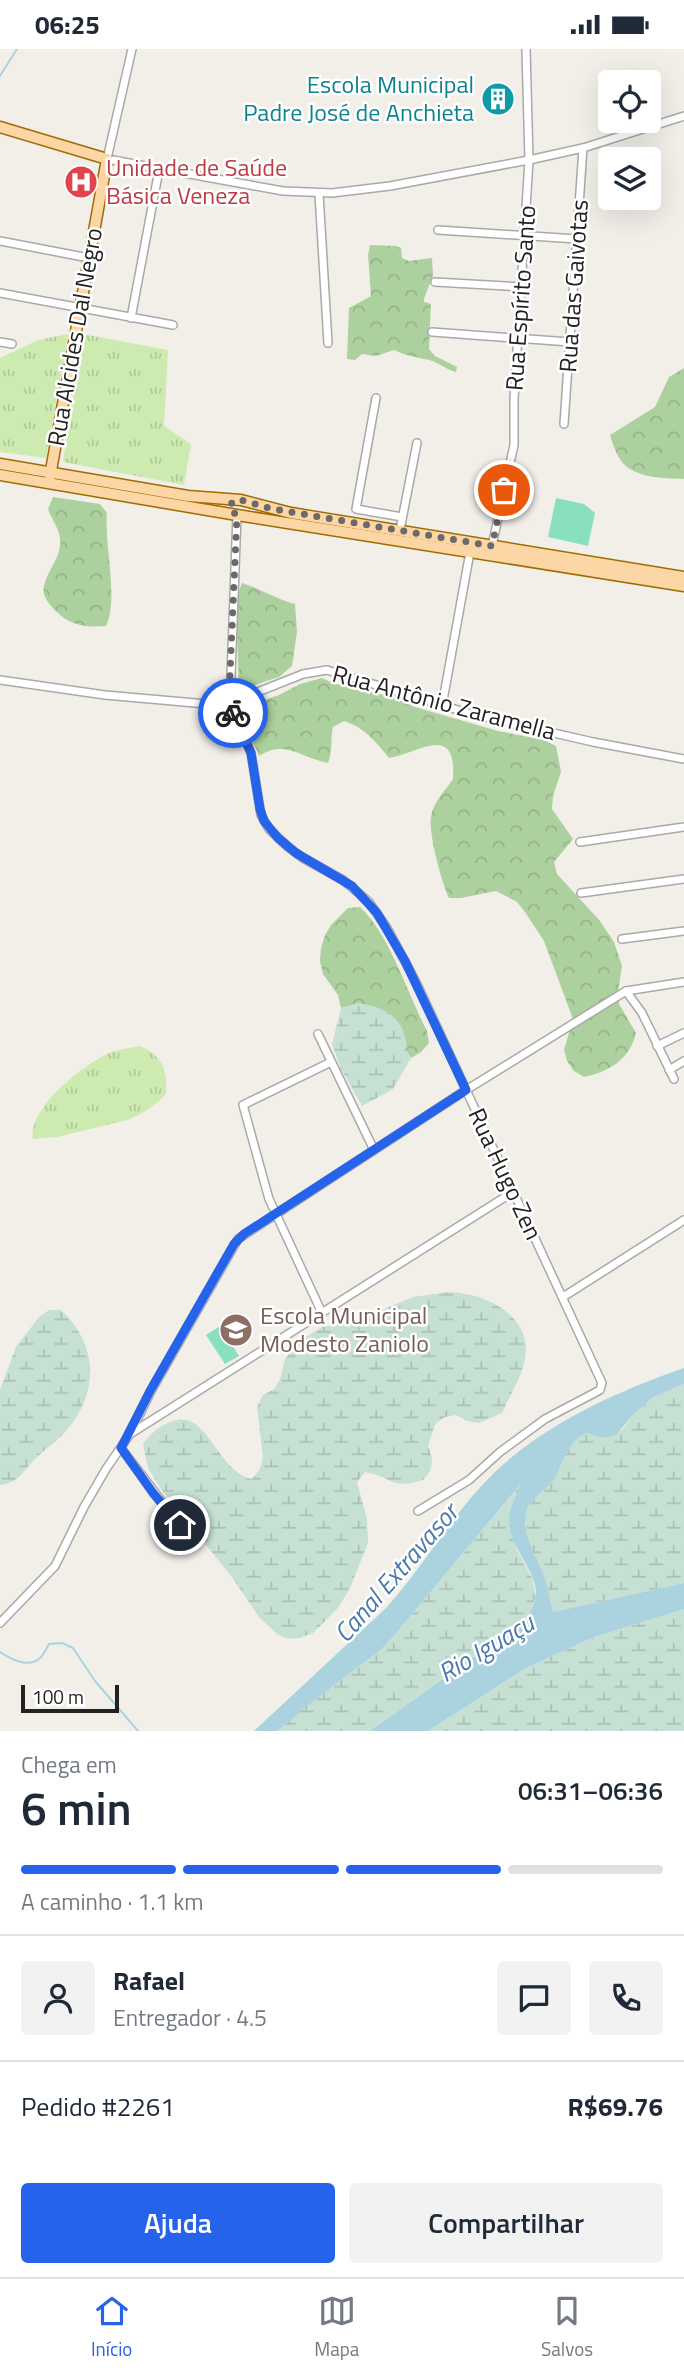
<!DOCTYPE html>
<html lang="pt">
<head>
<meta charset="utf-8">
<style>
	body { margin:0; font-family:"Titillium Web",sans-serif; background:#f2f2f3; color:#1f2937; height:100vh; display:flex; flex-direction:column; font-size:26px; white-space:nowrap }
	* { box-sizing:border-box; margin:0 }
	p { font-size:23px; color:#747a83 }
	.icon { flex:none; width:38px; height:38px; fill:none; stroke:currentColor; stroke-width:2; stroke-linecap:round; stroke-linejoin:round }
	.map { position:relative; height:1682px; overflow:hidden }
	.panel { display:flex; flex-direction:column; background:#fff; flex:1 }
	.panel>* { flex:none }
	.fabs { position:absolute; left:598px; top:21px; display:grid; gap:14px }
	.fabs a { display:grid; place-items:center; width:63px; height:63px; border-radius:7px; background:#fff; box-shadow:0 7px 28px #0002; font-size:35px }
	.scale { position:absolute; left:21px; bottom:18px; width:98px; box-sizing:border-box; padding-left:7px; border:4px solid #222; border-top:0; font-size:19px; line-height:24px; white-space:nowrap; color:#222; -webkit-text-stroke:5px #fff; paint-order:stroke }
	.pin { position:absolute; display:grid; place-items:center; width:60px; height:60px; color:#fff; margin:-30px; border:4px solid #fff; border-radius:50%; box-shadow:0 2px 7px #0007 }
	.courier { position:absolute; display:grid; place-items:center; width:70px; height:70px; margin:-35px; border:5px solid #2563eb; border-radius:50%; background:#fff; color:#222; box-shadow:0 2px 9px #0007 }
	.headline em { font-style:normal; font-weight:600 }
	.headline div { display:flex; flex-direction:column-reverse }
	.headline { display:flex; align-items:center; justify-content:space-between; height:119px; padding:0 21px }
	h1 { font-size:46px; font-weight:600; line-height:52px }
	.bar { display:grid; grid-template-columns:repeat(4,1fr); gap:10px 7px; align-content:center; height:84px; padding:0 21px }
	.bar i { height:9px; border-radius:5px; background:#e0e1e3 }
	.bar .on { background:#2563eb }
	.bar p { grid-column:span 4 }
	.line { display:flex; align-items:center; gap:18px; padding:0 21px; border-top:2px solid #e0e1e3 }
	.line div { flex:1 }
	.round { display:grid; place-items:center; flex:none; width:74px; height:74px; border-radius:7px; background:#f2f2f3 }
	.action { display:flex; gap:14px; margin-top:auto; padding:14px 21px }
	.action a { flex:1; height:80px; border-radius:7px; background:#2563eb; color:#fff; font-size:28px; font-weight:600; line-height:80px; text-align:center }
	.action a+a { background:#f2f2f3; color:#1f2937 }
	.status { display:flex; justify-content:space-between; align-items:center; height:49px; padding:0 35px; background:#fff; direction:ltr }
	.status svg { height:19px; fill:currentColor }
	.menu { display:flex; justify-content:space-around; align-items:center; height:98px; border-top:2px solid #e0e1e3; background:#fff; font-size:19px; color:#747a83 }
	.menu a { display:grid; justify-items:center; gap:4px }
	.menu .on { color:#2563eb }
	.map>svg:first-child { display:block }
</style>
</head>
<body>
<div class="status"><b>06:25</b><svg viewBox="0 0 49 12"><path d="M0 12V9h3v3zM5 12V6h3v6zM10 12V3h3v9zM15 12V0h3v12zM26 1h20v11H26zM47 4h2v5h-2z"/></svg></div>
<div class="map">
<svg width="684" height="1682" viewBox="0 0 684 1682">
	<defs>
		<pattern id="grass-tufts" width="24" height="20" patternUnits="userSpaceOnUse" patternTransform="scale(1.75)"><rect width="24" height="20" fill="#cdebb0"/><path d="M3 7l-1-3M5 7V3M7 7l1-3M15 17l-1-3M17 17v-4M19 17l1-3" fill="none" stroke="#b0c997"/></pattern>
		<pattern id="forest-crowns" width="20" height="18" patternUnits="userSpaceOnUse" patternTransform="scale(1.75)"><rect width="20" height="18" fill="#add19e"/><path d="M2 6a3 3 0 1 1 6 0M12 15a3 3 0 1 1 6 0" fill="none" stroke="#95b388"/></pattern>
		<pattern id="wetland-marsh" width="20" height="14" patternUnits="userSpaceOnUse" patternTransform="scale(1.75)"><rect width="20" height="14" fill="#c6e0d4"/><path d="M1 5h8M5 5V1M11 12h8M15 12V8" fill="none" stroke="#aac0b6"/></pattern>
	</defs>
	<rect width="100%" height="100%" fill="#f2efe9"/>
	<g fill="url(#grass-tufts)">
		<polygon points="68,285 46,409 0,403 0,309 38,291"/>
		<polygon points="83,285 168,301 164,377 191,395 184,436 63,413"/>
		<path d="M 140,997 C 162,1006 168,1022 166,1045 C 155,1057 142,1065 127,1071 L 57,1088 L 33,1090 C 28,1059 82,1017 107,1005 C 118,1000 129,999 140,997 Z"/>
	</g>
	<g fill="url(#forest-crowns)">
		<path d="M 370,196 L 396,197 L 401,199 L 402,209 L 409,212 L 432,209 L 433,226 L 424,250 L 424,253 L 431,255 L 429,300 L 435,307 L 457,318 L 456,323 C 446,321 439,313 429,311 C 416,308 406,307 394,301 L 376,307 L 362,305 L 355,311 L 347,310 L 349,259 L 371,247 L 368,206 Z"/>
		<path d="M 684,319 L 684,430 C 662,429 630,430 618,407 C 615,401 612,393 610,386 L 655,358 L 669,328 Z"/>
		<path d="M 53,448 L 100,455 L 107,464 C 104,495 119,551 106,577 C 81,579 67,575 51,557 C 46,551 42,544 44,537 C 47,522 59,511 60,496 C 62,482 52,472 48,460 Z"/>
		<path d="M 242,534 C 261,540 277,550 295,555 L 297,583 L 292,617 L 279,628 L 239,641 L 236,549 Z"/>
		<path d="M 322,629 L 333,634 L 393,648 L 415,658 L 498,682 L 544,691 L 556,697 L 561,723 L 553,747 L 552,760 L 573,790 L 554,813 L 557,825 L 600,872 L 614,893 L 622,917 L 618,943 L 619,955 L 636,984 C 630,1010 609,1023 584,1028 L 574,1022 L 567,1012 L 564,1001 L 573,970 L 544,892 L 525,863 L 517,853 L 496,842 L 461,849 L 449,849 C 442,835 428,783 431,768 C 433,753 445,742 453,730 C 457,672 417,705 389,709 C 376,693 364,678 344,672 L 333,678 C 330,691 333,701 328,714 C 300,709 287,690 259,707 L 242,669 L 245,658 L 279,646 L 300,635 Z"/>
		<path d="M 360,858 C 390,886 408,946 427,982 L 429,994 L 421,1003 L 411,1009 L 405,999 L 405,988 L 359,954 L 341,959 L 338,946 L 323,925 L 320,912 L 321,899 L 325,886 L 331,876 L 348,859 Z"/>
	</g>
	<g fill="url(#wetland-marsh)">
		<path d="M 358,954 C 379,957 400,965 405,988 C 408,999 404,998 411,1009 L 393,1040 L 362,1057 L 340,1018 L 332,995 L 341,959 Z"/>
		<path d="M 448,1243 C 487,1244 536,1268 524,1314 C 520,1331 509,1348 502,1364 L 479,1374 L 467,1372 L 456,1366 L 445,1368 L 435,1375 L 428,1397 L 432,1409 L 431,1420 L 423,1431 C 390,1441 393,1428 365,1423 L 357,1433 L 367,1470 L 368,1494 L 350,1539 L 338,1559 L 313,1584 L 299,1589 L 288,1590 L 277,1585 L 259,1568 L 231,1527 L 161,1440 L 148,1419 L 143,1395 C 151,1384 160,1376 173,1372 C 208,1360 216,1422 252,1430 L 260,1420 L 263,1408 L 257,1358 L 263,1346 L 273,1341 L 280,1331 L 285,1310 L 301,1291 L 322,1278 L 358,1271 L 413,1248 Z"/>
		<path d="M 49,1261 L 61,1261 C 99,1296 99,1345 66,1382 C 57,1392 47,1399 37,1408 C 24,1420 20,1434 0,1436 L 0,1341 L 16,1298 L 39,1268 Z"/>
		<path d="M 684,1335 L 684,1534 L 553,1563 C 550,1551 548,1538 544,1526 C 536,1506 516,1476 530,1455 C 538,1444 550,1439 556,1427 C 564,1411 569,1392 586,1384 L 603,1389 L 622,1381 L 633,1366 L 653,1348 Z"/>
		<path d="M 523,1433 L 516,1499 L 532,1529 L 536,1547 L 527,1570 L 370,1682 L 279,1682 C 313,1647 357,1623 392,1589 Z"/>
		<polygon points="684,1560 684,1682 428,1682 526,1619 594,1588"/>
	</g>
	<g fill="#88e0be">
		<polygon points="556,449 584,455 595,464 588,497 548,488"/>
		<polygon points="220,1277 239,1307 225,1315 206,1286"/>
	</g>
	<path fill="#aad3df" d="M 684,1319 L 684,1335 L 653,1348 L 633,1366 L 616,1386 L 603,1389 L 586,1384 C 569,1392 564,1411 556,1427 C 550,1439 538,1444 530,1455 C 516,1476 536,1506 544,1526 C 548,1538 550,1551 553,1563 L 684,1534 L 684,1560 L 594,1588 L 526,1619 L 428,1682 L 370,1682 L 527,1570 C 530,1562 536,1552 536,1544 C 536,1522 510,1499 509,1472 C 509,1458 517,1447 520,1436 L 392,1589 L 379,1602 L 307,1657 L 278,1682 L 254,1682 L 386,1559 C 419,1523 443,1481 475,1444 C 527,1383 609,1345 684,1319 Z"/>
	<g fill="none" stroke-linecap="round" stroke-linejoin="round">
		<g stroke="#aad3df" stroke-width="2">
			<polyline points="0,27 17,0"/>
			<path d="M 0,1603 C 11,1610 27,1619 39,1610 C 44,1606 46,1600 49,1595 L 62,1594 L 73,1599 L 95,1632 L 138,1682"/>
		</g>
		<defs>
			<g id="minor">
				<polyline points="132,0 107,110 283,142 332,144 390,137 529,111 583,99 684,67"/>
				<polyline points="319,145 328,294"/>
				<polyline points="438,181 577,190"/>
				<polyline points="0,192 89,209"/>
				<polyline points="435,233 521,238"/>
				<polyline points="0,244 173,276"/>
				<polyline points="131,269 159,121"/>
				<polyline points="432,283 570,293"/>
				<polyline points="0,293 12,295"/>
				<polyline points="376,349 356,460 402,468"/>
				<polyline points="564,375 583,99"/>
				<polyline points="237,466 230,654 251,704 261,766 269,780 288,798 303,809 343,831 368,852 387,879 416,933 602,1334 600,1341 545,1370 500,1403 469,1431 418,1462"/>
				<polyline points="400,481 417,394"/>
				<polyline points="492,497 514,396 514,350 529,111 526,0"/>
				<polyline points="0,631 105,646 218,656 230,654 303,625 327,621 471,665 593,693 684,710"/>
				<polyline points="442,657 470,503"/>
				<polyline points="580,793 684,778"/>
				<polyline points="581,844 684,830"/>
				<polyline points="622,890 684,882"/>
				<polyline points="626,942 642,964 674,1030"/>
				<polyline points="318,985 374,1101"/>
				<polyline points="657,997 684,984"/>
				<polyline points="669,1021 684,1012"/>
				<polyline points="563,1248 684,1171"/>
				<polyline points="322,1264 269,1150 243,1056 331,1013"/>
				<polyline points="130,1385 513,1143"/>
				<polyline points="121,1399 192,1492"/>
				<polyline points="0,1574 55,1517 84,1458 106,1420 130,1385 151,1342 238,1190 466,1041 626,942 684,933"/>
			</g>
			<g id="major">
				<polyline points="0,78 107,110 50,427"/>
				<polyline points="0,415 188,447 241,451 291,464 684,528"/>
				<polyline points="0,426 237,466 684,537"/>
			</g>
		</defs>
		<use href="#minor" stroke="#a9a9a9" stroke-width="10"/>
		<use href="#major" stroke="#a06b00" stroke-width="13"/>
		<use href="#minor" stroke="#fff" stroke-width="7"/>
		<use href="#major" stroke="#fcd6a4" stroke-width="10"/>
	</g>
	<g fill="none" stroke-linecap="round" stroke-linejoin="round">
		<polyline stroke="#6b6a68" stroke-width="7" stroke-dasharray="0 12.6" points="233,664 229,648 237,466 230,461 232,453 241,451 273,460 492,497 504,441"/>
		<polyline stroke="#2563eb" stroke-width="9" points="180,1476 153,1444 121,1399 150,1342 234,1195 244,1185 466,1041 405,912 377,864 352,837 296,804 278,789 264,772 260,760 251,704 233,664"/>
	</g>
	<defs>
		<symbol id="building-disc" viewBox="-11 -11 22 22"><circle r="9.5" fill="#0f9aa8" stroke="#fff"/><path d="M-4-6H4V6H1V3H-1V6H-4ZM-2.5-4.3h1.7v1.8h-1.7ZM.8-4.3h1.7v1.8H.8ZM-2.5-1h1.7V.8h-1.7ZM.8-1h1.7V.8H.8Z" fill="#fff"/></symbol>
		<symbol id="hospital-disc" viewBox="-11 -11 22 22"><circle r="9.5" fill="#e0444e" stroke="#fff"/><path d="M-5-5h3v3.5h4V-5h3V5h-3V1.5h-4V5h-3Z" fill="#fff"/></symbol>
		<symbol id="school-disc" viewBox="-11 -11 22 22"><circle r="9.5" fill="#8d6e63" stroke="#fff"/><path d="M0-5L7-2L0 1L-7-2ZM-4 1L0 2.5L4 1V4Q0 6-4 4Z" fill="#fff"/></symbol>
	</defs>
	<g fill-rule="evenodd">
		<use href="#building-disc" x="479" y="31" width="38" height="38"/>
		<use href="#hospital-disc" x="62" y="114" width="38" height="38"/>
		<use href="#school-disc" x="217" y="1262" width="38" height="38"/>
	</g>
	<g text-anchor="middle" stroke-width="5" stroke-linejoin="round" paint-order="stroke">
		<g font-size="24" fill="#0d838f" stroke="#fff" text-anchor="end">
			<text x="474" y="44">Escola Municipal<tspan x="474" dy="28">Padre José de Anchieta</tspan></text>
		</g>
		<g font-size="24" fill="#be3a42" stroke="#fff" text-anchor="start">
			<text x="106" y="127">Unidade de Saúde<tspan x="106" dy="28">Básica Veneza</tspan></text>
		</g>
		<g font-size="24" fill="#222" stroke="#fff">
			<text transform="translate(574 237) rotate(-86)" y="8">Rua das Gaivotas</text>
			<text transform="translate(521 249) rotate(-86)" y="8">Rua Espírito Santo</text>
			<text transform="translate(75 288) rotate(-80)" y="8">Rua Alcides Dal Negro</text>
			<text transform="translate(444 654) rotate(15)" y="8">Rua Antônio Zaramella</text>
			<text transform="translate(505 1125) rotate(65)" y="8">Rua Hugo Zen</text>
		</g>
		<g font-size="24" fill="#785e54" stroke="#fff" text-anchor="start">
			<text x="260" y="1275">Escola Municipal<tspan x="260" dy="28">Modesto Zaniolo</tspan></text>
		</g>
		<g font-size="26" font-style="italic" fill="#4a7aab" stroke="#fff">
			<text transform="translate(396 1524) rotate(-49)" y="9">Canal Extravasor</text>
			<text transform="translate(486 1599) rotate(-31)" y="9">Rio Iguaçu</text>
		</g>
	</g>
</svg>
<div class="fabs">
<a><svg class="icon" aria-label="locate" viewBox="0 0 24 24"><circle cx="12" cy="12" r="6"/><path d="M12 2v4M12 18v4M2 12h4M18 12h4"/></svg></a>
<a><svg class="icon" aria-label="layers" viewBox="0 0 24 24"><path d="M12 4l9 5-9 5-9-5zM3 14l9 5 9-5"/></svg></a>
</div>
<div class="scale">100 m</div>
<div class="pin" style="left:504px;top:441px;background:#ea580c"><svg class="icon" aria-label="bag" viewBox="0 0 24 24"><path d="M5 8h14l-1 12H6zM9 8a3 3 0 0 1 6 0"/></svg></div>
<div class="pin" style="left:180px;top:1476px;background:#1f2937"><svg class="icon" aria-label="home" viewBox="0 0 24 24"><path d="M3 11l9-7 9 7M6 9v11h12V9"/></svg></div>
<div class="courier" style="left:233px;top:664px"><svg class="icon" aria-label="bike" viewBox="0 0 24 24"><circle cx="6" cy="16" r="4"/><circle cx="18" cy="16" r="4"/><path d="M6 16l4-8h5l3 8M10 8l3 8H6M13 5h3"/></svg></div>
</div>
<section class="panel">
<div class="headline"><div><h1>6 min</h1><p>Chega em</p></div><em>06:31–06:36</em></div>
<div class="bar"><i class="on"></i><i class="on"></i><i class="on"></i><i></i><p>A caminho · 1.1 km</p></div>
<div class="line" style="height:126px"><a class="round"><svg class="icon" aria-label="person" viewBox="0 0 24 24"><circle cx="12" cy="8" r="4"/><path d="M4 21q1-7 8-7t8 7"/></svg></a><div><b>Rafael</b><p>Entregador · 4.5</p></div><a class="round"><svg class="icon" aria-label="chat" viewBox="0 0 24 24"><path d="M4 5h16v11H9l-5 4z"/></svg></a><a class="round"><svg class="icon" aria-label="phone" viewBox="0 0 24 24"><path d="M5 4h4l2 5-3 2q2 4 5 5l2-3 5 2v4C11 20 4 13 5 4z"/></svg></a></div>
<div class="line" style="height:91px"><div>Pedido #2261</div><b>R$69.76</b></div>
<div class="action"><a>Ajuda</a><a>Compartilhar</a></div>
</section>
<nav class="menu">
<a class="on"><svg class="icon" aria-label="home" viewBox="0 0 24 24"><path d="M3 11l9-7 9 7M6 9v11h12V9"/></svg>Início</a>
<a><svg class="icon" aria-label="map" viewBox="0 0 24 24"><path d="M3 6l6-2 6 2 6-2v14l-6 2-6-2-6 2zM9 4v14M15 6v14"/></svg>Mapa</a>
<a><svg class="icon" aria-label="saved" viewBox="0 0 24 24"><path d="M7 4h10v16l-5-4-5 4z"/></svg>Salvos</a>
</nav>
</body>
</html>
